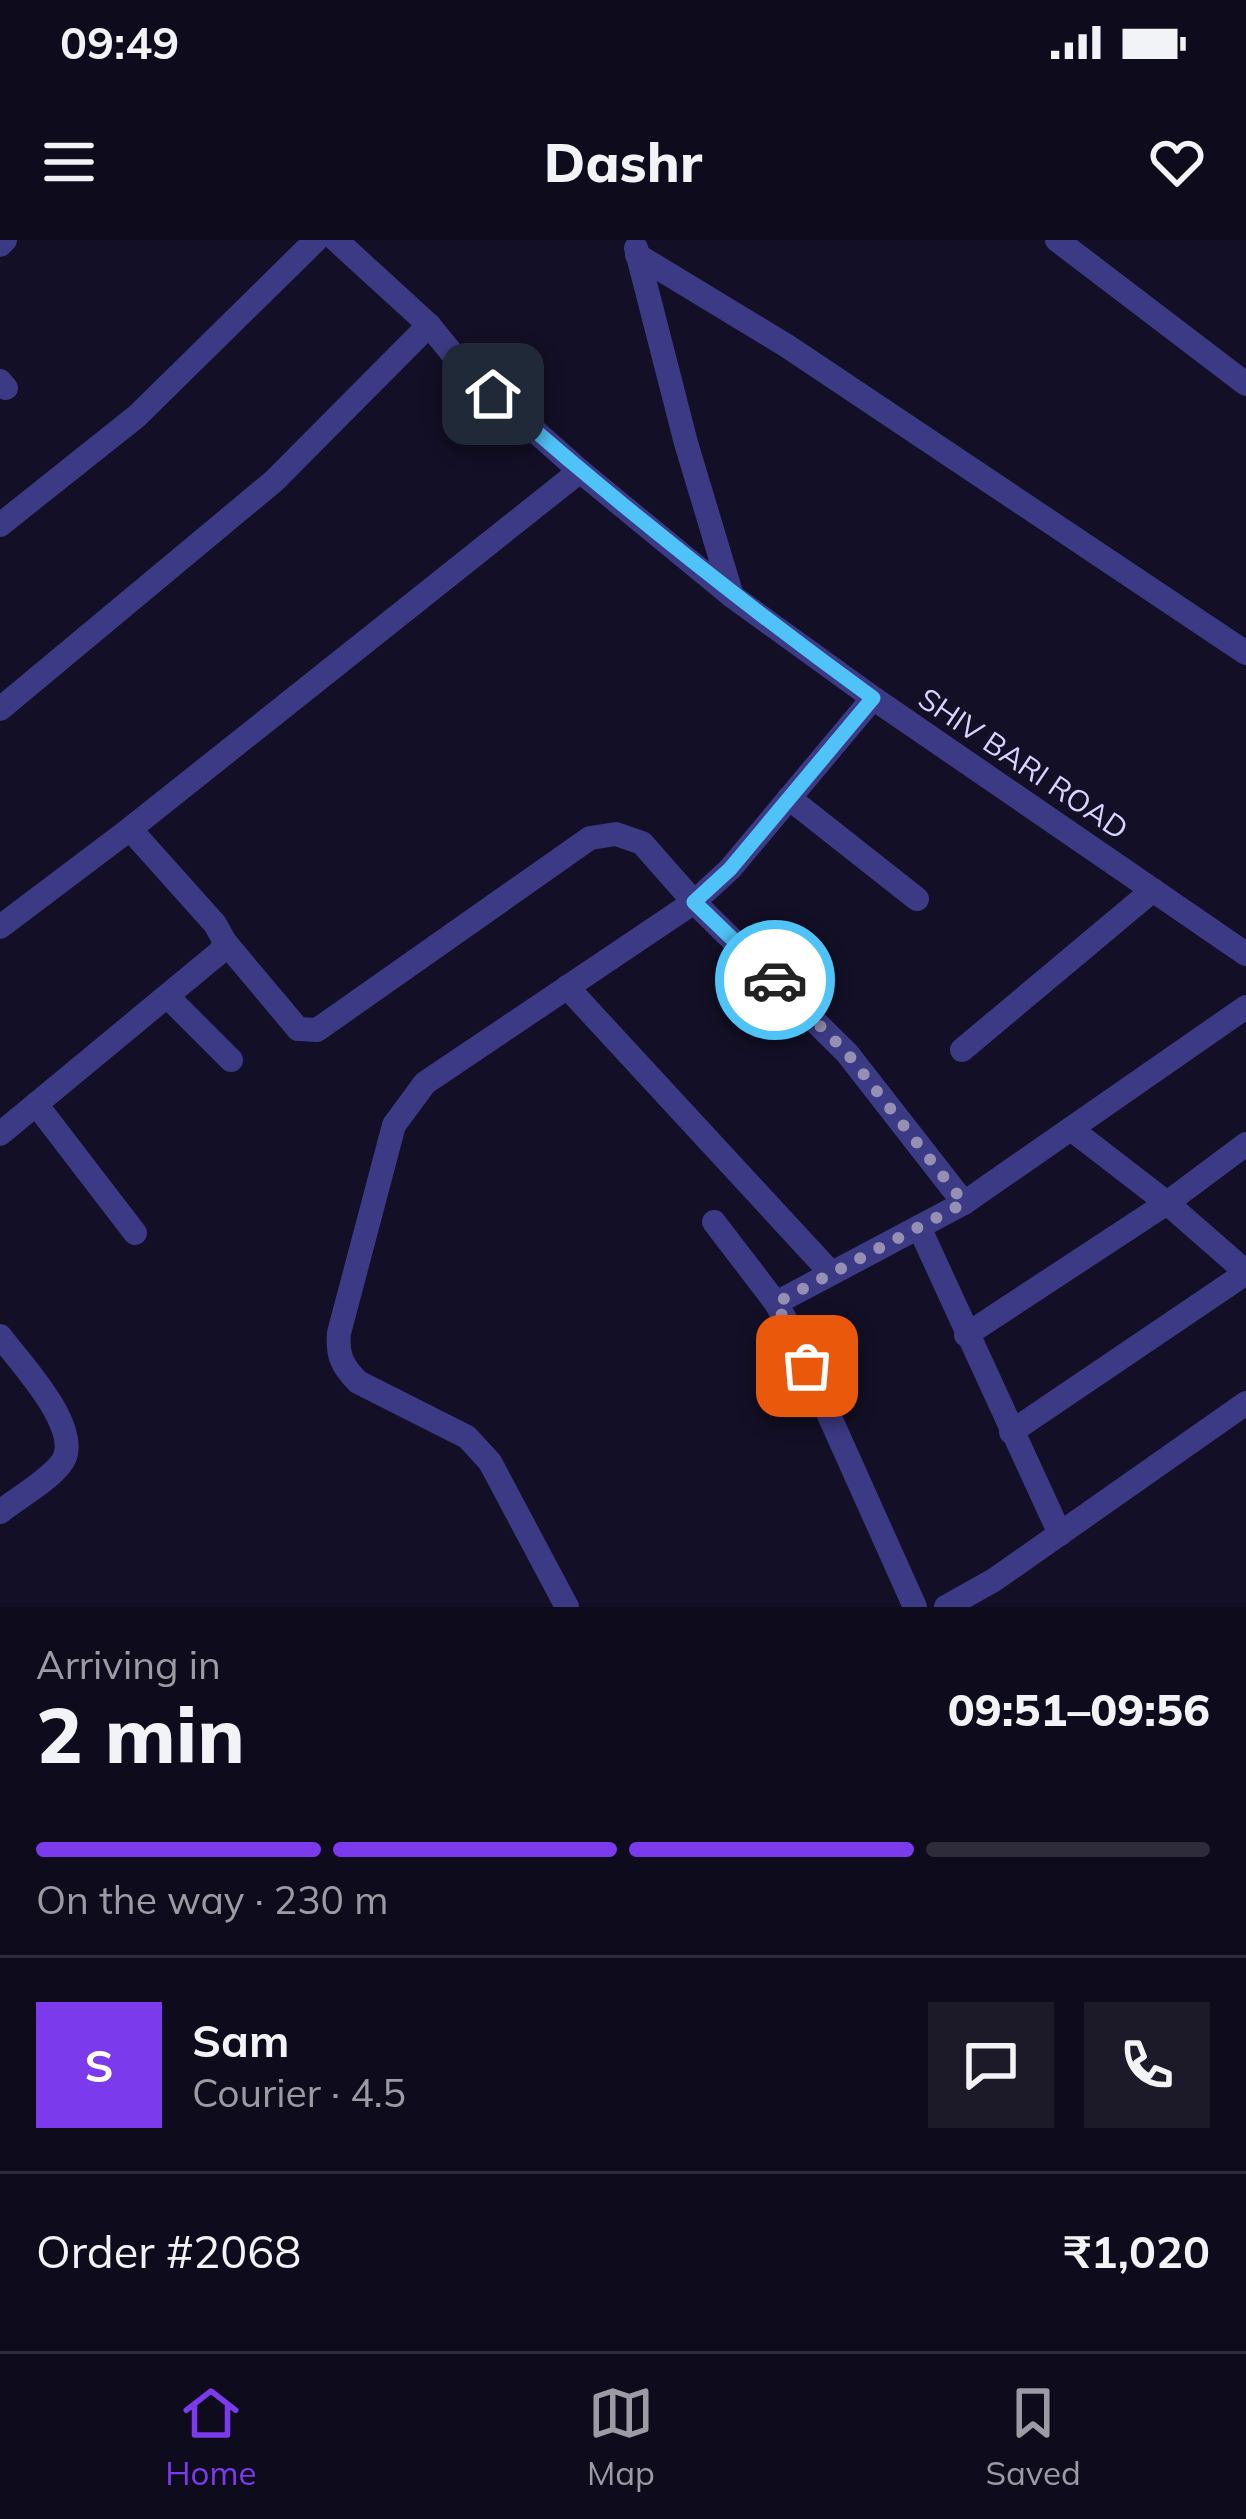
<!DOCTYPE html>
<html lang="en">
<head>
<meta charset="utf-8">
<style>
	body { margin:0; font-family:Mulish,sans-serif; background:#1c1929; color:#f1f3f6; height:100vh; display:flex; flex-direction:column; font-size:45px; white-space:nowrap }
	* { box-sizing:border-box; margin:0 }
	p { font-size:39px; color:#9b9ba3 }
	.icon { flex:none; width:66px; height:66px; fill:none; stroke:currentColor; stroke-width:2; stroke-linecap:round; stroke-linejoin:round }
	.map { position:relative; height:1367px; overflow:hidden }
	.drawer { display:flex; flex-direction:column; background:#0e0b1c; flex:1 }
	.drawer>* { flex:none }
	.pin { position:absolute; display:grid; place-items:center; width:102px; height:102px; color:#fff; margin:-51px; border-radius:24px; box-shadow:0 6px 18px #0006 }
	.courier { position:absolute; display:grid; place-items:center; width:120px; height:120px; margin:-60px; border:9px solid #4fc3f7; border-radius:50%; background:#fff; color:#222; box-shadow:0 3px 15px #0007 }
	.head em { font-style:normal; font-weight:800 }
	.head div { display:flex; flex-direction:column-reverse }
	.head { display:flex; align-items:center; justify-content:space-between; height:204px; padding:0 36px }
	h1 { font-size:78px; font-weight:800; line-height:90px }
	.bar { display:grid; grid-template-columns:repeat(4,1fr); gap:18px 12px; align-content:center; height:144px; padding:0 36px }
	.bar i { height:15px; border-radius:9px; background:#2e2b3b }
	.bar .on { background:#7c3aed }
	.bar p { grid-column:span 4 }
	.line { display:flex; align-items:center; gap:30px; padding:0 36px; border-top:3px solid #2e2b3b }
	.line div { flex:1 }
	.round { display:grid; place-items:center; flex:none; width:126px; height:126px; border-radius:0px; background:#1c1929 }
	.status { display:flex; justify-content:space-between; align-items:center; height:84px; padding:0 60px; background:#0e0b1c; direction:ltr }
	.status svg { height:33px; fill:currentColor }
	header { display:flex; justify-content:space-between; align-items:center; height:156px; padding:0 36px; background:#0e0b1c; font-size:54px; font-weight:800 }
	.dock { display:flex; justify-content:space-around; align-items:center; height:168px; border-top:3px solid #2e2b3b; background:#0e0b1c; font-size:33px; color:#9b9ba3 }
	.dock a { display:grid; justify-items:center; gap:6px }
	.dock .on { color:#7c3aed }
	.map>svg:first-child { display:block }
</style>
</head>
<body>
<div class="status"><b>09:49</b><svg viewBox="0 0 49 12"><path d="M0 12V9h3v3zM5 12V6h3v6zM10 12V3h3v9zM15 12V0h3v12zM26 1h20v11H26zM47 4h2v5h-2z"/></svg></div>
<header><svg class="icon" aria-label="menu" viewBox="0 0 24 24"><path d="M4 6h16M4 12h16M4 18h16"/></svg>Dashr<svg class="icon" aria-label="heart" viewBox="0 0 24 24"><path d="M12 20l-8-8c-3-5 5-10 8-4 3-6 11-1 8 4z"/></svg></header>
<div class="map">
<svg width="1246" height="1367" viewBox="0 0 1246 1367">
	<rect width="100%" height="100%" fill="#130f26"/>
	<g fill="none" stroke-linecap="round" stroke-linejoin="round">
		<g stroke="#3d3a85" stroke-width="24">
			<polyline points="336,0 429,85 464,128 580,231 732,356 873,458 1246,714"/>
			<polyline points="1057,0 1246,144"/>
			<polyline points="0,5 5,0"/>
			<polyline points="636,8 686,203 732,356"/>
			<polyline points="637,15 787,106 1246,413"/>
			<polyline points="0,141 6,148"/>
			<polyline points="0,285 137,176 316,0"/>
			<polyline points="0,469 274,241 429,85"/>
			<polyline points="789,558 917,659"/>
			<polyline points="0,687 130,589 580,231"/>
			<polyline points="225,702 298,789 317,790 590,598 616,594 642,603 694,662 847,813 964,963"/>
			<polyline points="567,747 831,1033"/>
			<polyline points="168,757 231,820"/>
			<polyline points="962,810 1153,650"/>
			<polyline points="36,864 135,993"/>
			<polyline points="1071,889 1167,963 1246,1032"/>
			<polyline points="0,894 220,712 225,702 215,684 130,589"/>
			<polyline points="714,982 776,1063 789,1086 915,1367"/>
			<polyline points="919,987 1060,1294"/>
			<polyline points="776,1063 964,963 1246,767"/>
			<polyline points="966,1095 1167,963 1246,904"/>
			<path d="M 0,1096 C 20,1123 88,1193 60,1225 C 45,1243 19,1257 0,1272"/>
			<polyline points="1011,1192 1246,1033"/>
			<path d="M 567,1367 L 490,1222 L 467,1197 L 358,1142 C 342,1126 337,1115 339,1093 L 394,885 L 425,843 L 694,662 L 730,629 L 873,458"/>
			<polyline points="946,1367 994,1340 1246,1163"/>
		</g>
	</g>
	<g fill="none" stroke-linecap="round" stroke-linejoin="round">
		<polyline stroke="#948fb3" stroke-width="12" stroke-dasharray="0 21.6" points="775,740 847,813 964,963 776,1063 807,1126"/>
		<path stroke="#4fc3f7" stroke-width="15" d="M 493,154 C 615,262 741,362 873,458 L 730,629 L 694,662 L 775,740"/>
	</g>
	<g text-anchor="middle" stroke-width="12" stroke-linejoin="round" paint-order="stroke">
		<g font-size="30" fill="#d9d4ff" stroke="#130f26">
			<text transform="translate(1023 524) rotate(34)" y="10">SHIV BARI ROAD</text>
		</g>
	</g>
</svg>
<div class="pin" style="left:807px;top:1126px;background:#ea580c"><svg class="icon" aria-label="bag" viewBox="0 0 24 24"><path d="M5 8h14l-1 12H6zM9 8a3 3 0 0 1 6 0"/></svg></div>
<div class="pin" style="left:493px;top:154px;background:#1f2937"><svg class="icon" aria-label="home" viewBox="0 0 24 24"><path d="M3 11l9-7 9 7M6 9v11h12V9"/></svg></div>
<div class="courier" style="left:775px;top:740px"><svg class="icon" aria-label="car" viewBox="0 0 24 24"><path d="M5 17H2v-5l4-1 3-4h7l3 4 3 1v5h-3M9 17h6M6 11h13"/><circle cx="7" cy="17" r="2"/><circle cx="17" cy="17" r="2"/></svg></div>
</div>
<section class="drawer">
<div class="head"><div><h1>2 min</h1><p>Arriving in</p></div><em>09:51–09:56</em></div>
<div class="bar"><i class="on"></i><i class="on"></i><i class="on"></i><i></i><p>On the way · 230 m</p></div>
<div class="line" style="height:216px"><b class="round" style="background:#7c3aed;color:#fff">S</b><div><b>Sam</b><p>Courier · 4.5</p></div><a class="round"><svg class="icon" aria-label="chat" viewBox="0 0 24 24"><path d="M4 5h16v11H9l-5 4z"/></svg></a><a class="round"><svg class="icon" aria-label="phone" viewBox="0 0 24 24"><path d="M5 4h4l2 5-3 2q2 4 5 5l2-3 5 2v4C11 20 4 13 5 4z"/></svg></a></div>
<div class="line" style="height:156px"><div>Order #2068</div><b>₹1,020</b></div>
</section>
<nav class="dock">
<a class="on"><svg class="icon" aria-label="home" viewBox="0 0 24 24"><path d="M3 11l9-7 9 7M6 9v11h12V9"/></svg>Home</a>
<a><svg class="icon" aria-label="map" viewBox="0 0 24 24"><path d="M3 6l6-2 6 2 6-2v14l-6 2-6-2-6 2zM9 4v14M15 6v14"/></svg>Map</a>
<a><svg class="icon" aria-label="saved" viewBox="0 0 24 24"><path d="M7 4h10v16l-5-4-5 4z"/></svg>Saved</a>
</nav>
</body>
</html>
